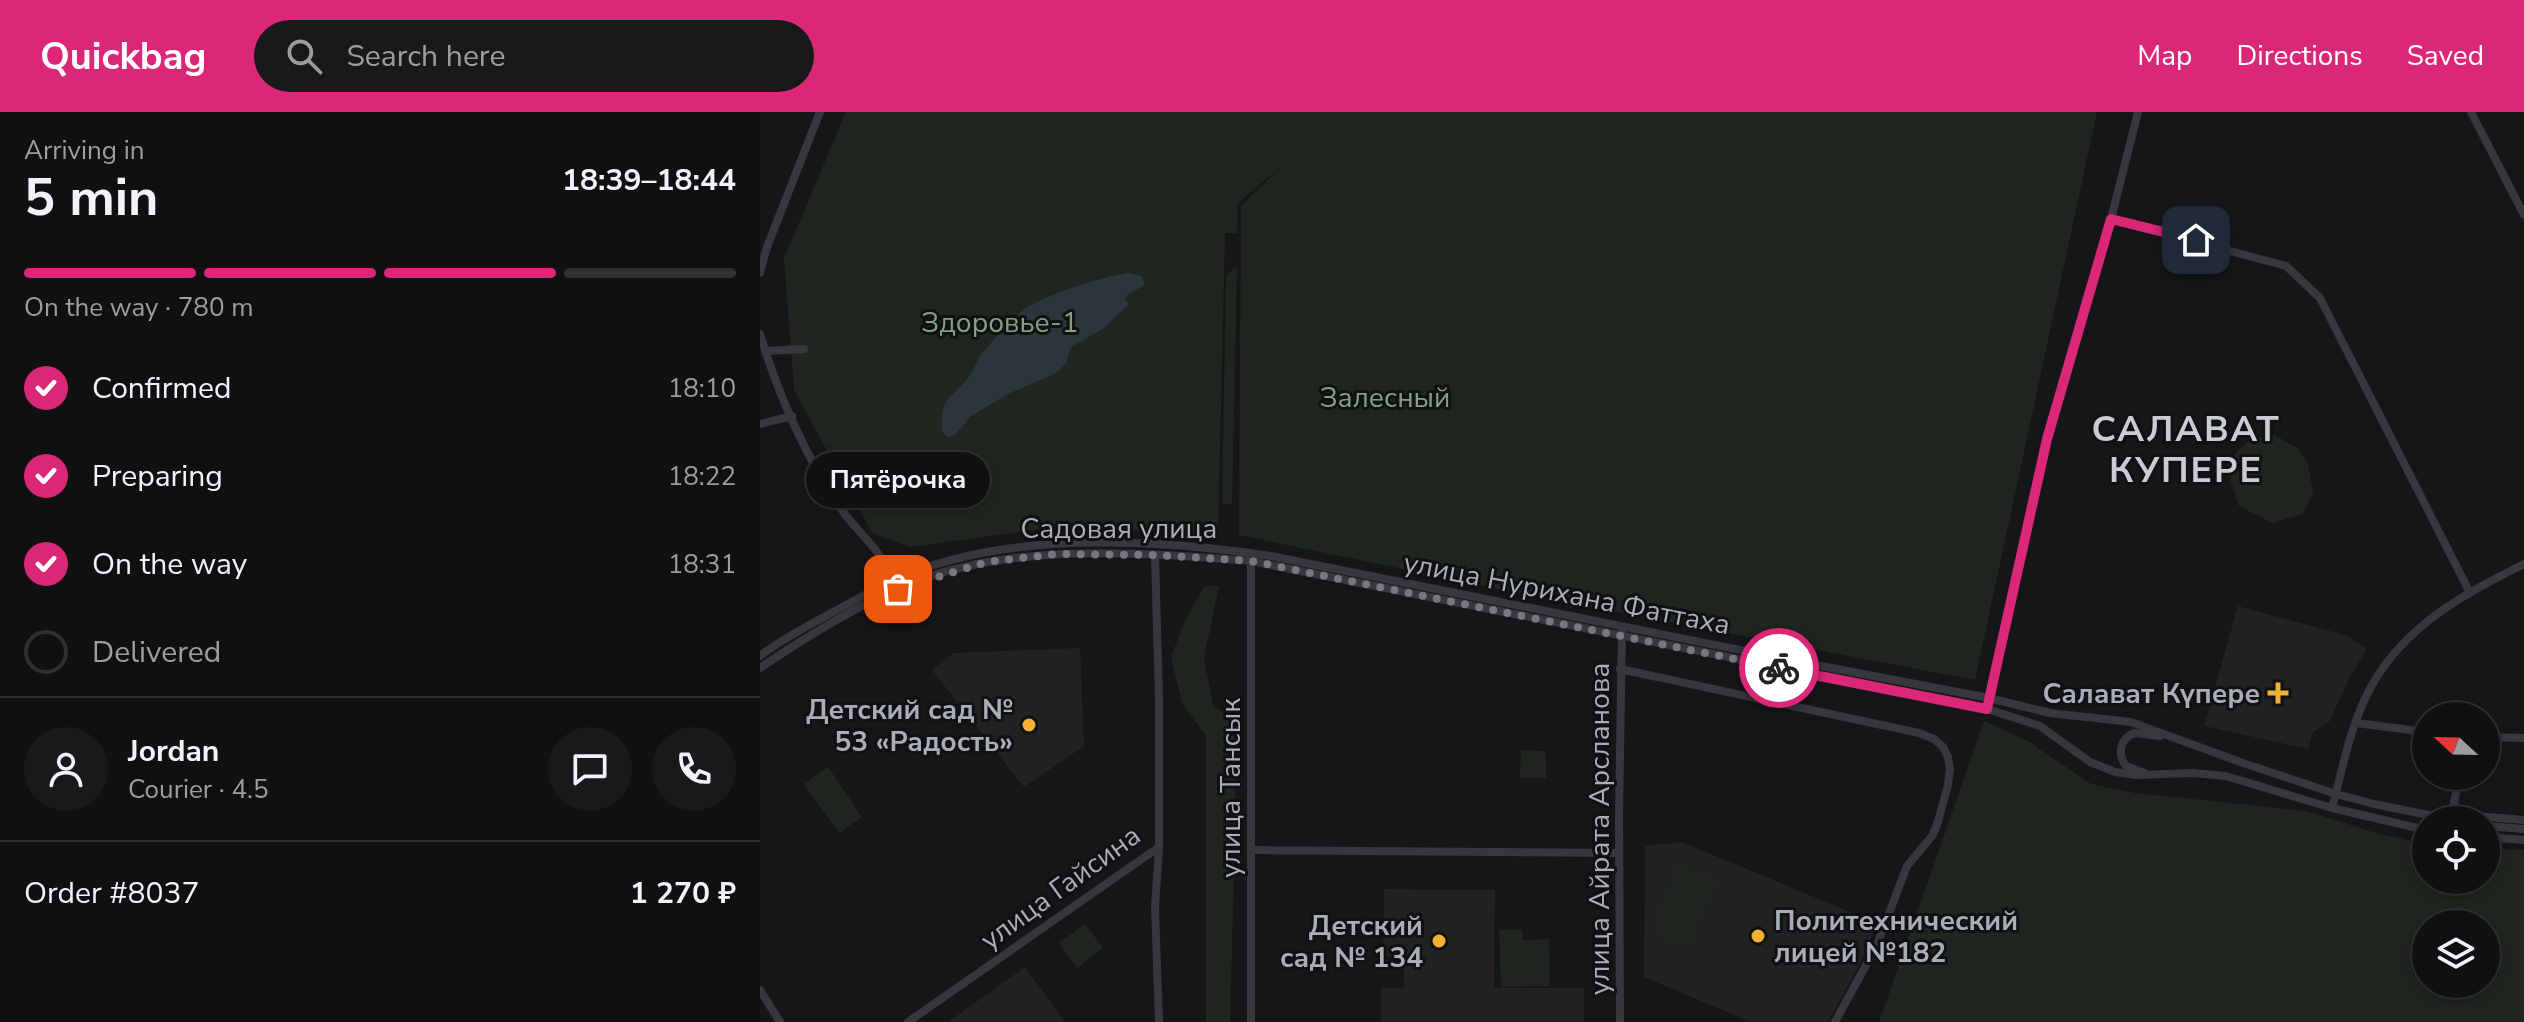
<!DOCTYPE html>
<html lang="en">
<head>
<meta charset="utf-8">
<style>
	body { margin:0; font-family:"Nunito Sans",sans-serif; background:#19191b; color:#f1f3f6; height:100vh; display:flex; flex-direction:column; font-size:30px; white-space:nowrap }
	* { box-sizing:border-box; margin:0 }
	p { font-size:26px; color:#9c9d9f }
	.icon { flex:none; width:44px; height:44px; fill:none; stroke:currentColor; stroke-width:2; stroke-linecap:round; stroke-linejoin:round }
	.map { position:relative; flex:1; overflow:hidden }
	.sheet { display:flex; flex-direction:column; background:#101012; width:760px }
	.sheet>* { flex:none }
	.needle { width:52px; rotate:292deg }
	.buttons { position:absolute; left:1652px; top:590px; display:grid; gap:16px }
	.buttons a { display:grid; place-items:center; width:88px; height:88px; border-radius:50%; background:#101012; box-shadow:0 4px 12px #0003,0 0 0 2px #303032; font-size:40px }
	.pin { position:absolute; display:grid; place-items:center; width:68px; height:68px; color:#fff; margin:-34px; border-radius:16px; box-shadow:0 4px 12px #0006 }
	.courier { position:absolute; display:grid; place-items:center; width:80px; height:80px; margin:-40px; border:6px solid #db2777; border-radius:50%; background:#fff; color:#222; box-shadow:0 2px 10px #0007 }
	.bubble { position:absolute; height:56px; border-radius:28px; background:#101012; box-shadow:0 4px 12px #0003,0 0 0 2px #303032; font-size:26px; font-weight:700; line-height:56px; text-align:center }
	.summary em { font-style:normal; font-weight:700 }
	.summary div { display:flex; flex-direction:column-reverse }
	.summary { display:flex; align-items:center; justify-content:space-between; height:136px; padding:0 24px }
	h1 { font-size:52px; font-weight:700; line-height:60px }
	.bar { display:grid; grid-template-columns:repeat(4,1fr); gap:12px 8px; align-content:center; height:96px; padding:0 24px }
	.bar i { height:10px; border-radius:6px; background:#303032 }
	.bar .on { background:#db2777 }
	.bar p { grid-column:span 4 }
	.line { display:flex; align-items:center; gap:20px; padding:0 24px; border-top:2px solid #303032 }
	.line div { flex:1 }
	.round { display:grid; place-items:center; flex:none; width:84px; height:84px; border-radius:42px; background:#19191b }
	ol { padding:0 24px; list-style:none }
	li { display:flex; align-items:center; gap:24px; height:88px }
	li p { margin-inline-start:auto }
	li .icon { padding:8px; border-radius:50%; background:#db2777; color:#fff; stroke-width:4 }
	li:last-child { color:#9c9d9f }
	li i { width:44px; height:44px; border:4px solid #303032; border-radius:50% }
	header { display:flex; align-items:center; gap:48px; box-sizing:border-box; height:112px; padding:0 40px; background:#db2777; color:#fff }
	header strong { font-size:38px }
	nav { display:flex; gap:44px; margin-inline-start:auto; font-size:28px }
	.search { width:560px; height:72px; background:#19191b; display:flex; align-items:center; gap:20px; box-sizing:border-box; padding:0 28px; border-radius:44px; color:#9c9d9f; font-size:30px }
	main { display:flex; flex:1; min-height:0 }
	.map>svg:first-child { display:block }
</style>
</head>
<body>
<header>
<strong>Quickbag</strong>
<div class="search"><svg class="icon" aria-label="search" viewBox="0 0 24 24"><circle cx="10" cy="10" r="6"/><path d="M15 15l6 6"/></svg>Search here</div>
<nav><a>Map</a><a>Directions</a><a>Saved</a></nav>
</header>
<main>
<section class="sheet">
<div class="summary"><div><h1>5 min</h1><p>Arriving in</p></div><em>18:39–18:44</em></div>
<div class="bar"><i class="on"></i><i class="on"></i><i class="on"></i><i></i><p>On the way · 780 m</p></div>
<ol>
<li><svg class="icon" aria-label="check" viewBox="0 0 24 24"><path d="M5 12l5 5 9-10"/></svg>Confirmed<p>18:10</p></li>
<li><svg class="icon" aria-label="check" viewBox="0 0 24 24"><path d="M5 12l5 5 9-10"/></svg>Preparing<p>18:22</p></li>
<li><svg class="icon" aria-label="check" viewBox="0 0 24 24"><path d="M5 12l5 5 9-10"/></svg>On the way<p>18:31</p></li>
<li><i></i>Delivered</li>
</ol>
<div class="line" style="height:144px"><a class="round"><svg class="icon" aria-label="person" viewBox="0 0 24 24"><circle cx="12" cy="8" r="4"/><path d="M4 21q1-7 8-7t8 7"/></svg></a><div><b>Jordan</b><p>Courier · 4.5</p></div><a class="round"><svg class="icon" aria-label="chat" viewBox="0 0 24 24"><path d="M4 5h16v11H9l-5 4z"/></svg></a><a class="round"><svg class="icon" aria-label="phone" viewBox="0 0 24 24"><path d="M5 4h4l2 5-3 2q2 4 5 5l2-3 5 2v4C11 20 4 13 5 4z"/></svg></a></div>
<div class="line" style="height:104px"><div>Order #8037</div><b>1 270 ₽</b></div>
</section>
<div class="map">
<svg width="1764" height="910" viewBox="0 0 1764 910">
	<rect width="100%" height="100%" fill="#161618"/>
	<g fill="#222225">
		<polygon points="1478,494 1588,524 1607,537 1590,565 1569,610 1553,620 1548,637 1444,614"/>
		<polygon points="320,536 324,634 264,675 172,558 193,541"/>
		<polygon points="922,730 1117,811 1107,838 1068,910 991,910 884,865 885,734"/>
		<polygon points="624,777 735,778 734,876 824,876 824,910 621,910 621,876 644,876 644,845 623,844"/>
		<polygon points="265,855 305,910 188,910"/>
	</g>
	<g fill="#1e261f" fill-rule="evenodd">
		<polygon points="86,0 1337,0 1215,568 773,484 479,423 481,94 521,55 478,91 477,121 465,121 458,423 297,415 150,435 112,421 34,278 24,146"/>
		<polygon points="477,154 472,392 462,392 466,164"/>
		<path d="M 1515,323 L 1537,336 L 1548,352 L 1553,380 L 1543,402 L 1513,411 L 1479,394 L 1466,356 C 1481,332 1486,327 1515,323 Z"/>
		<polygon points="445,474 459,474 444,545 453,594 475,606 475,719 470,910 446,910 446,624 422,591 411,545 426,506"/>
		<path d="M 1224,609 L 1268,629 L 1331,672 L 1375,681 L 1547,699 L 1619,722 L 1666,732 L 1666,768 L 1726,768 L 1726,736 L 1764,738 L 1764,910 L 1119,910 ZM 1666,812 L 1726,812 L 1726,872 L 1666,872 Z"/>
		<polygon points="761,638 783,639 786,642 786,666 760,666"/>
		<polygon points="68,655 102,705 79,721 44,672"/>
		<polygon points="918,751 958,767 929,837 890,821"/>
		<polygon points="325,812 343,836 317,856 299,831"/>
		<polygon points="762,817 763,828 789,827 790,874 741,875 739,818"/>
	</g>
	<path fill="#2c353c" d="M 368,161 L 382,164 L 385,173 L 367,183 L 365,187 L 369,192 L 344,216 L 311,235 L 306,252 L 294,262 L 250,281 L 211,304 L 195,323 L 188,325 L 182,320 C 180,286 188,290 207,267 C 214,259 217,248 223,240 C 235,226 248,211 262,199 C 283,183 341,165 368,161 Z"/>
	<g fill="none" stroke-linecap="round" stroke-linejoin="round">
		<g stroke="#37383d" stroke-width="8">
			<polyline points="1711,0 1764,103"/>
			<polyline points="1351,107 1526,154 1560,186 1709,479"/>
			<polyline points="0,161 7,135 60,0"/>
			<path d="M 0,222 C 18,282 46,345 81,397 C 92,413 106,425 117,440 C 124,450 130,462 136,473"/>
			<polyline points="5,239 44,237"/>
			<polyline points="0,312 32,304"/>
			<polyline points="395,443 399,588 399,735 395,795 399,910"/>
			<polyline points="491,446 491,910"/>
			<path d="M 0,544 C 22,527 48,514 73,500 C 93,490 112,478 132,469 C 242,418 395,427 511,444 L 1040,550 L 1229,586 L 1290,601 L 1371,610 L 1483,651 L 1576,682 L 1614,692 L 1693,708"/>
			<path d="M 0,556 C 43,527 89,498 137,477 C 244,429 377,440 491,449 L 1227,597 L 1280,614 L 1330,650 L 1355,660 L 1377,663 L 1433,661 L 1466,664 L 1572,696 L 1666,718"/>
			<polyline points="860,557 1159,621 1174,627 1183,635 1188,645 1190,657 1188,673 1177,713 1172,724 1147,754 1117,833 1075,910"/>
			<polyline points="1228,589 1287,327 1351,107 1378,0"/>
			<polyline points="1596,611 1666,620"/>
			<polyline points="1726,625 1764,626"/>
			<path d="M 1385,661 L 1366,654 C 1357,642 1360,627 1374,621 L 1400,624"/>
			<polyline points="1700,664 1694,690 1697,700 1715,704 1764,708"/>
			<path d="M 1572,696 C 1583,655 1591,610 1612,573 C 1646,513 1705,481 1764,452"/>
			<polyline points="1726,714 1764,717"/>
			<polyline points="1726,725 1764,728"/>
			<polyline points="492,738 859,741"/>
			<polyline points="0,878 20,910"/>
			<polyline points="148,910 399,735"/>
			<polyline points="860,910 859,703 862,519"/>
		</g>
	</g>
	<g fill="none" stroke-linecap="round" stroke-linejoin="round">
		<polyline stroke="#757880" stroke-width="8" stroke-dasharray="0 14.4" points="138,477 227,450 296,442 395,443 491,449 1019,556"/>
		<polyline stroke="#db2777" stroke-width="10" points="1019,556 1227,597 1287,327 1351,107 1436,128"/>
	</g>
	<g fill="#f2b134" stroke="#111113" stroke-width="3">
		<path d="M1514 569h8v8h8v8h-8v8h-8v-8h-8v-8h8z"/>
		<circle cx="269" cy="613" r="8"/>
		<circle cx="998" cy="824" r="8"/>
		<circle cx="679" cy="829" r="8"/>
	</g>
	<g text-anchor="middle" stroke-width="6" stroke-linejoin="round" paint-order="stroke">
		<g font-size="28" fill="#7fa381" stroke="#111113">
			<text x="240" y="220">Здоровье-1</text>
			<text x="625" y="295">Залесный</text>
		</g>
		<g font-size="28" fill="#a8adb8" stroke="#111113">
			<text x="359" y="426">Садовая улица</text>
			<text transform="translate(807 481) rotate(11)" y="10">улица Нурихана Фаттаха</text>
			<text transform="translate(470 676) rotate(-90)" y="10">улица Тансык</text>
			<text transform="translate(839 717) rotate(-90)" y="10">улица Айрата Арсланова</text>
			<text transform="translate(300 775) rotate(-36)" y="10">улица Гайсина</text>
		</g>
		<g font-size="28" font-weight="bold" fill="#a8adb8" stroke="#111113" text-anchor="end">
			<text x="1500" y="591">Салават Күпере</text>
			<text x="253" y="607">Детский сад №<tspan x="253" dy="32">53 «Радость»</tspan></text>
			<text x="1014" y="818" text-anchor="start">Политехнический<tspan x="1014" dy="32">лицей №182</tspan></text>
			<text x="663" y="823">Детский<tspan x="663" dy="32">сад № 134</tspan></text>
		</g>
		<g font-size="36" font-weight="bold" letter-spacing="2" fill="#c9ccd4" stroke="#111113">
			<text x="1426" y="329">САЛАВАТ<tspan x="1426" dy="41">КУПЕРЕ</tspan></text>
		</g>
	</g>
</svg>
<div class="buttons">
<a><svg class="needle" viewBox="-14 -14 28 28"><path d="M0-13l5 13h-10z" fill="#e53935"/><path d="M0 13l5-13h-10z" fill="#9c9d9f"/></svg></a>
<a><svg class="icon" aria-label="locate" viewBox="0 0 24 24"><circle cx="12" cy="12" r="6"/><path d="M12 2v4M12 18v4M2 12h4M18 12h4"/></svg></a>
<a><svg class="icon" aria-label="layers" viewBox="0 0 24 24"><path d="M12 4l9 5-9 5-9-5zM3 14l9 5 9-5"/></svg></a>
</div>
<div class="pin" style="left:138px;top:477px;background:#ea580c"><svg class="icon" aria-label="bag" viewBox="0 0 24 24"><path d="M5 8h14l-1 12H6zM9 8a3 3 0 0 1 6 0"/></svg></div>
<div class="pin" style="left:1436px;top:128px;background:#1f2937"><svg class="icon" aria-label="home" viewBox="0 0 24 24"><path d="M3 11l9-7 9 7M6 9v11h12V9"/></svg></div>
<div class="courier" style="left:1019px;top:556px"><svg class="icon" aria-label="bike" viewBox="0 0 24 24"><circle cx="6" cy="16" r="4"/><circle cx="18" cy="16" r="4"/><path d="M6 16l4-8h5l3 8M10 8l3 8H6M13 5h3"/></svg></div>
<div class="bubble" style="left:46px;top:340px;width:184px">Пятёрочка</div>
</div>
</main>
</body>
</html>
